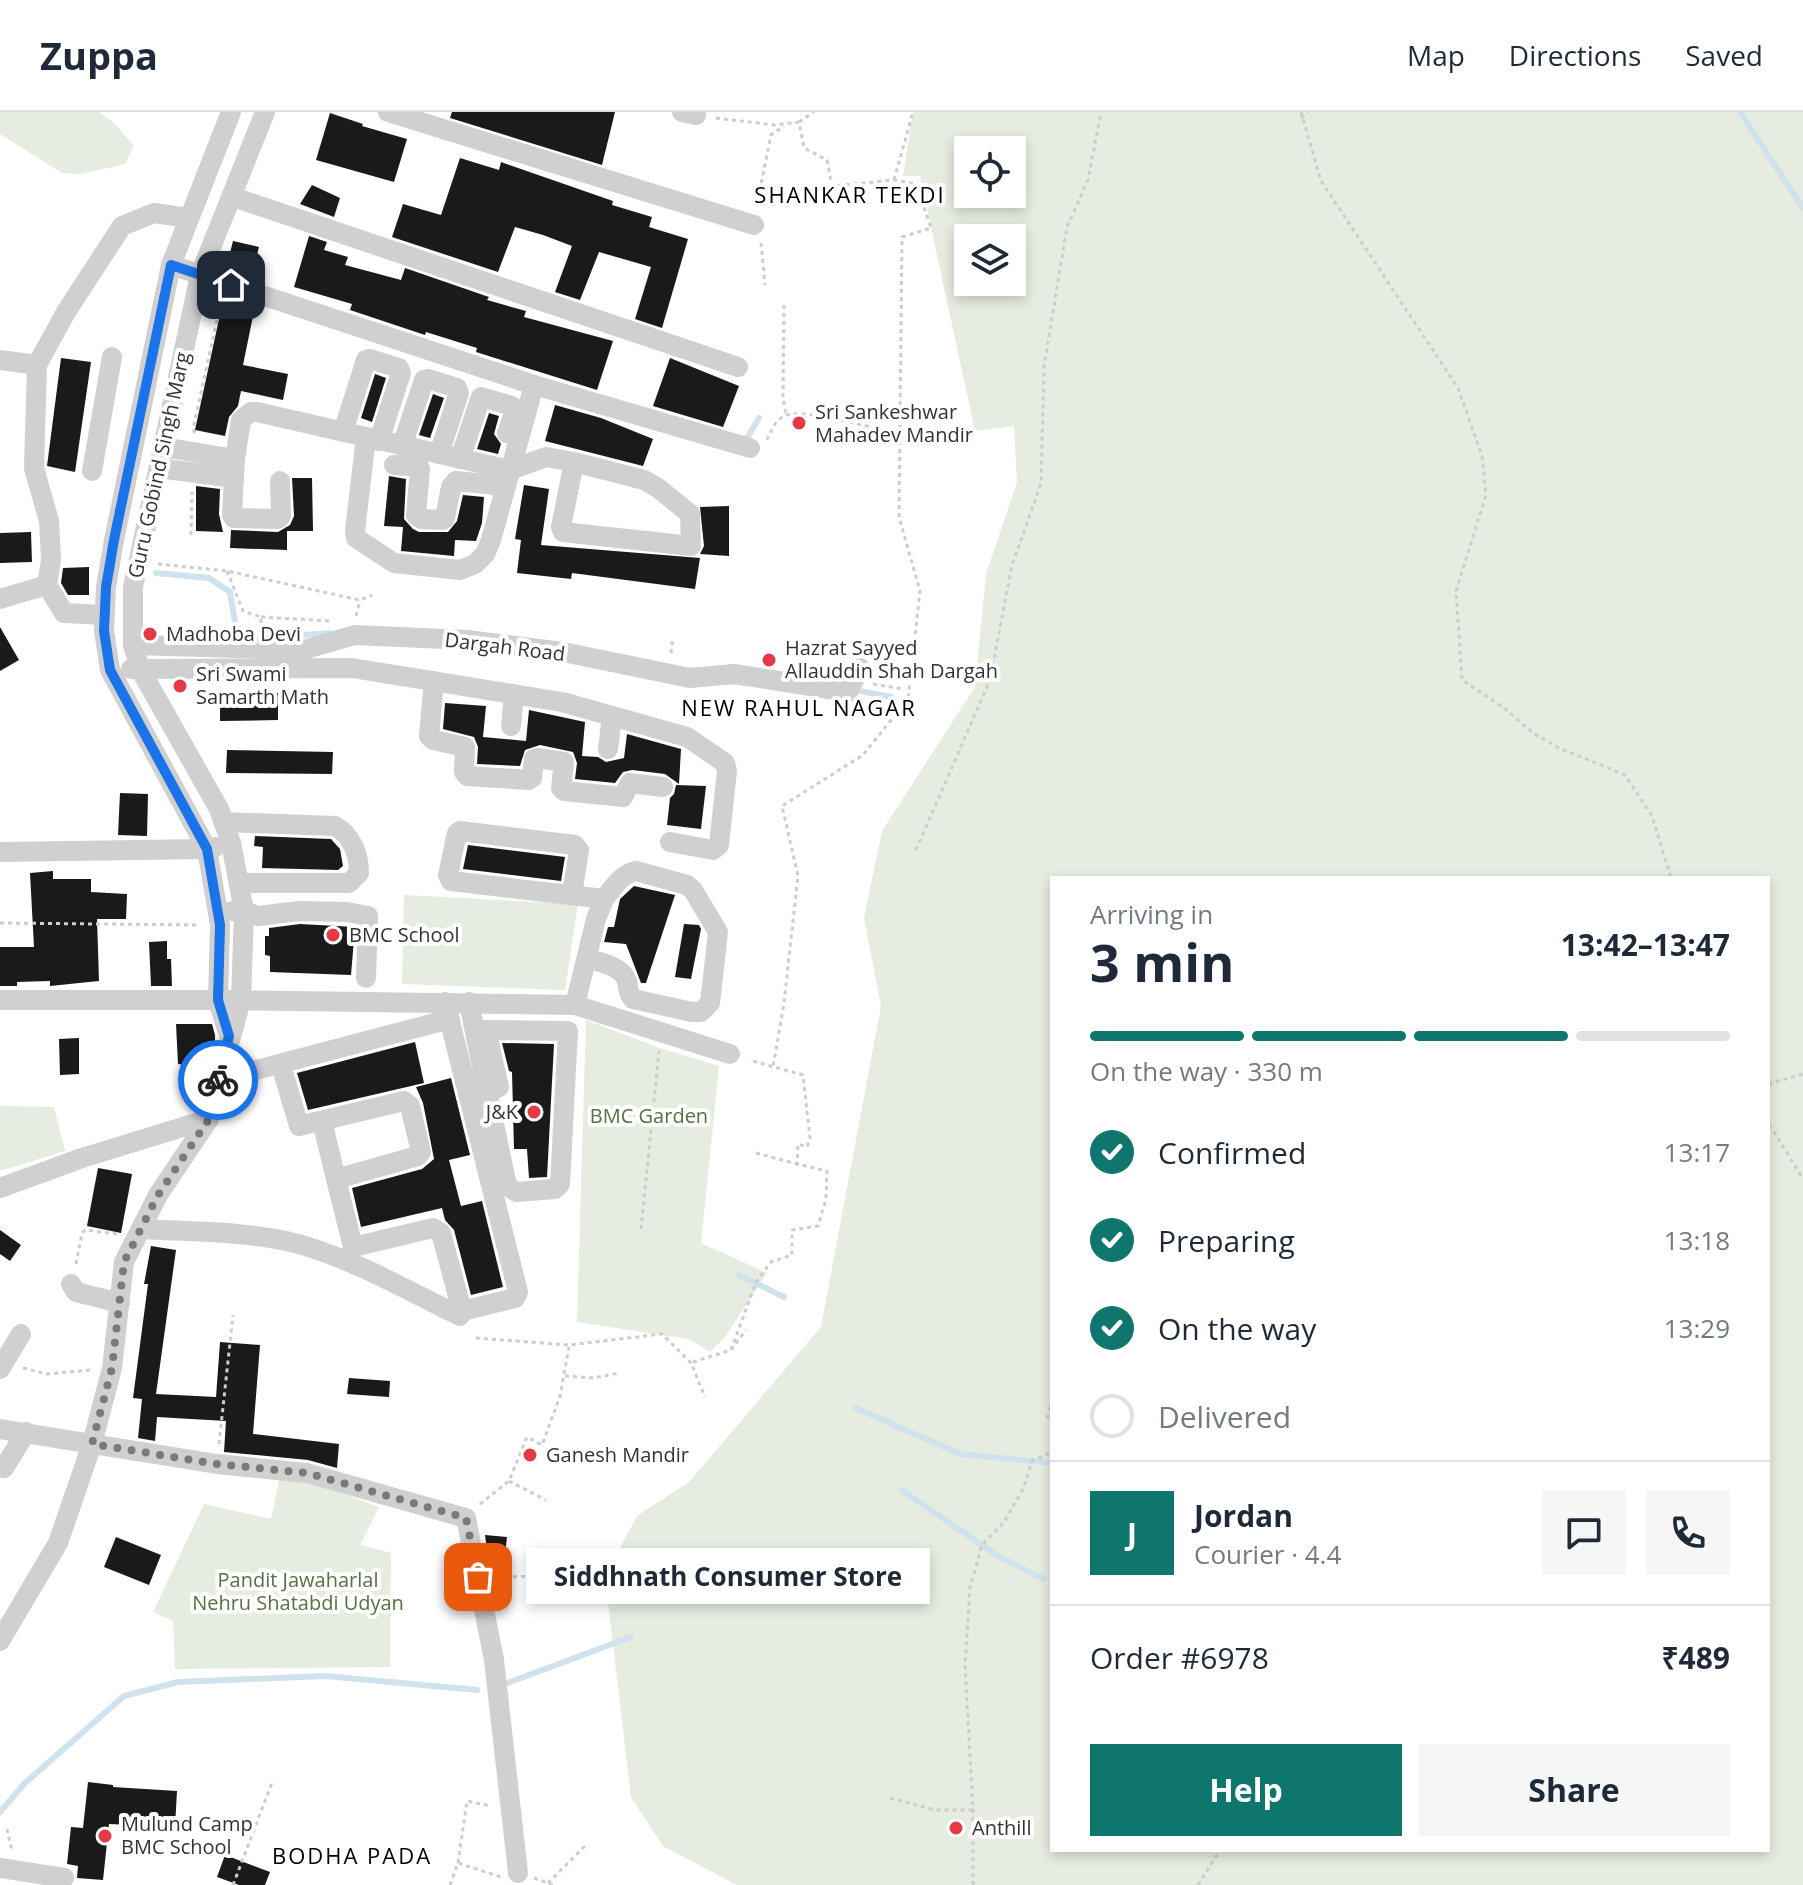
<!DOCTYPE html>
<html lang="en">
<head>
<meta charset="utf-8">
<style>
	body { margin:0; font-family:"Open Sans",sans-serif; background:#f6f6f7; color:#1f2937; height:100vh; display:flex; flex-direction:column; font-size:30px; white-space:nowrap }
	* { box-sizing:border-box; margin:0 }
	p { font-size:26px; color:#747a83 }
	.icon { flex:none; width:44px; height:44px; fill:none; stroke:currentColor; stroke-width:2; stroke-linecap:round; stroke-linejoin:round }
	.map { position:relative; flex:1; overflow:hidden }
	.drawer { position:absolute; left:1050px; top:764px; width:720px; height:976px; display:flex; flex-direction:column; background:#fff; border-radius:0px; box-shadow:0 4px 12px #0003 }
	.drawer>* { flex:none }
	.tools { position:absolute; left:954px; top:24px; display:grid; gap:16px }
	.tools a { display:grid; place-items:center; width:72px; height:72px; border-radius:0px; background:#fff; box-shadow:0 4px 12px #0003; font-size:40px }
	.pin { position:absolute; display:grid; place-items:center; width:68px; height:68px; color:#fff; margin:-34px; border-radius:16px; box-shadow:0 4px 12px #0006 }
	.courier { position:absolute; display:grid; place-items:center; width:80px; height:80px; margin:-40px; border:6px solid #1a73e8; border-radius:50%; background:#fff; color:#222; box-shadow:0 2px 10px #0007 }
	.bubble { position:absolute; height:56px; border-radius:0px; background:#fff; box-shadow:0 4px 12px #0003; font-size:26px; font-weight:700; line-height:56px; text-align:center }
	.head em { font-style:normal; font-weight:700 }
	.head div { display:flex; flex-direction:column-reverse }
	.head { display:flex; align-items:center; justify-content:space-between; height:136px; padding:0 40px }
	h1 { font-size:52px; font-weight:700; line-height:60px }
	.bar { display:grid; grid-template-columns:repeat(4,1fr); gap:12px 8px; align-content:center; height:96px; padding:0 40px }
	.bar i { height:10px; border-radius:6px; background:#e0e1e3 }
	.bar .selected { background:#0f766e }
	.bar p { grid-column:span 4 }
	.line { display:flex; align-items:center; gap:20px; padding:0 40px; border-top:2px solid #e0e1e3 }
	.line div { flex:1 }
	.round { display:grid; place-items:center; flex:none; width:84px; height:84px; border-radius:0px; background:#f6f6f7 }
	ol { padding:0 40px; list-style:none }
	li { display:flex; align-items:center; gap:24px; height:88px }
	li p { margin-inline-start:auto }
	li .icon { padding:8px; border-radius:50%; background:#0f766e; color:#fff; stroke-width:4 }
	li:last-child { color:#747a83 }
	li i { width:44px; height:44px; border:4px solid #e0e1e3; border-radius:50% }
	.primary-button { display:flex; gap:16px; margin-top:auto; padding:16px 40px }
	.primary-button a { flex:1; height:92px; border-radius:0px; background:#0f766e; color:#fff; font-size:32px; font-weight:700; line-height:92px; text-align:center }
	.primary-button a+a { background:#f6f6f7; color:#1f2937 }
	header { display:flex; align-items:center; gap:48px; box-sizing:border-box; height:112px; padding:0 40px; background:#fff; border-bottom:2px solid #e0e1e3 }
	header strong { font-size:38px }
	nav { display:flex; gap:44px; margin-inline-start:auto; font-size:28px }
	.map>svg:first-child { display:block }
</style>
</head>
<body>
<header>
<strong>Zuppa</strong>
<nav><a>Map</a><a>Directions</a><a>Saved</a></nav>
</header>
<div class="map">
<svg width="1803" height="1773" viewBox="0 0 1803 1773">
	<rect width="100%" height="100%" fill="#fff"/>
	<g fill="#e6ecdf" fill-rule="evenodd">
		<polygon points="0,0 99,0 114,11 134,34 125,52 81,62 62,61 0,22"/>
		<path d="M 913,0 L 1803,0 L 1803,1773 L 737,1773 L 663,1734 L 631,1685 L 605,1464 L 637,1404 L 689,1370 L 821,1215 L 881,894 L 864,806 L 882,719 L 975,575 L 986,462 L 1017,370 L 1014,314 L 975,319 L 920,64 L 903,64 ZM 968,38 L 1012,38 L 1012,82 L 968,82 ZM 968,126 L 1012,126 L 1012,170 L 968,170 ZM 1768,766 L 1768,1738 L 1052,1738 L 1052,766 Z"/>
		<polygon points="404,783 578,792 565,878 402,872"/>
		<polygon points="586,908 660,936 719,954 701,1131 767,1161 725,1225 710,1240 689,1227 577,1210"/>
		<polygon points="0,994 54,995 65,1039 0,1059"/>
		<polygon points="280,1364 322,1374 379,1395 360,1433 391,1441 390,1555 175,1557 173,1509 153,1500 204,1392 271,1407"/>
	</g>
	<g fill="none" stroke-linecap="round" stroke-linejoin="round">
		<g stroke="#cfe2ee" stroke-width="6">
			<polyline points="1740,0 1803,96"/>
			<polyline points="742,327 747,326 759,306"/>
			<polyline points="156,461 209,466 230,480 238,528 330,521"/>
			<polyline points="855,578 891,585"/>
			<polyline points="739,1163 784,1185"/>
			<polyline points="856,1296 960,1342 1052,1351"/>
			<polyline points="903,1379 998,1444 1044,1467"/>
			<polyline points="502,1573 631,1525"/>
			<polyline points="0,1700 25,1671 124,1584 178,1570 325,1564 477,1578"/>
		</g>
	</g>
	<g fill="#1a1a1a">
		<polygon points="452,0 615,0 602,53 450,6"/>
		<polygon points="330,1 363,12 362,14 407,27 394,70 316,48"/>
		<polygon points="460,46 499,58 501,50 613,89 612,93 652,105 649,115 688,127 662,216 635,207 651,155 599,140 580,188 555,180 572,134 543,123 515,115 498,160 392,125 403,92 441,103"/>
		<polygon points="312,73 340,86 334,105 300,92"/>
		<polygon points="309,124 327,130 324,138 348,145 345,153 401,168 405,156 489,185 487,188 526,199 524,205 613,229 597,278 476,240 477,236 426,220 425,223 350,198 352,192 294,175"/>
		<polygon points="233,129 259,135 255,150 262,152 258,168 226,157"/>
		<polygon points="224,184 251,193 250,198 254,199 243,253 288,262 283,288 241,279 238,294 229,305 225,324 195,318"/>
		<polygon points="61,246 91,250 75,360 47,354"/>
		<polygon points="670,246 739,274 723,315 653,294"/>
		<polygon points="375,262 386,266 372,310 361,306"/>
		<polygon points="433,282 444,286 430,326 419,323"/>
		<polygon points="555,293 601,306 653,327 643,354 545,329"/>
		<polygon points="489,301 499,304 494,322 501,332 498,342 477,337"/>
		<polygon points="389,364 406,367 404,407 413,417 419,420 448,420 457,409 463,383 484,385 482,411 476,429 455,428 454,444 401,439 403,415 384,414"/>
		<polygon points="292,366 312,366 313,419 287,419 287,438 230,436 231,418 278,420 290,413 294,404"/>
		<polygon points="524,373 549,377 541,433 700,446 695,477 572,461 571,467 517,461 521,428 515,427"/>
		<polygon points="196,374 220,377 219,402 223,420 196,419"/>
		<polygon points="729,394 729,444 700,442 704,434 700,395"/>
		<polygon points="31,420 32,450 0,451 0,421"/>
		<polygon points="89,455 89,483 68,483 61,471 63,456"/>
		<polygon points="0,515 19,548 0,559"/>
		<polygon points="278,581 278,608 220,609 220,582"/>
		<polygon points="445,591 486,594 483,625 526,629 529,598 585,610 582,644 598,645 606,650 624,646 627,622 681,637 679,672 665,662 632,658 623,660 615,671 575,667 577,651 573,640 540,633 525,638 520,654 477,652 478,635 474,625 443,617"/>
		<polygon points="227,638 333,640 332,662 226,661"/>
		<polygon points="676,673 706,674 701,717 667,713 670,686 674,682"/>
		<polygon points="120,681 148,682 147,724 118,723"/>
		<polygon points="255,724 331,727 340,737 343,754 338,758 262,756 263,735 254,734"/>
		<polygon points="468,733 565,745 561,769 463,757"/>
		<polygon points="53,759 53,767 91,767 91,780 127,782 126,807 97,807 99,869 50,874 50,869 17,870 17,874 0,874 0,835 34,835 30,761"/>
		<polygon points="634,774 675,783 646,871 641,871 626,832 604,830 608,815 614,815 620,787"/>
		<polygon points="300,812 355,815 351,863 270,860 270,844 265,843 265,824 269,824 269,816"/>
		<polygon points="684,812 699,813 701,817 691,867 675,865"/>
		<polygon points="167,829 167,847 171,847 172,874 151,874 149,830"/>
		<polygon points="176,912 212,912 215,923 215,936 209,956 178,952"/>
		<polygon points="79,926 79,962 60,963 59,927"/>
		<polygon points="415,930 424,971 308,998 297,961"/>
		<polygon points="502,931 554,932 547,1065 529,1066 527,1037 514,1037 512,960 509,959"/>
		<polygon points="451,966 470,1043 449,1048 461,1094 482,1089 503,1175 471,1183 454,1118 445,1108 442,1096 361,1115 352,1076 422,1057 434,1047 423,991 416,975"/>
		<polygon points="98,1056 132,1062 121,1121 87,1114"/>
		<polygon points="0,1118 21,1133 10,1149 0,1142"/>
		<polygon points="151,1134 176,1138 156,1282 216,1285 220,1230 260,1233 253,1322 339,1332 337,1356 308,1348 224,1340 226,1309 157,1305 155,1329 138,1326 142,1287 133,1286 148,1172 144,1172"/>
		<polygon points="349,1266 390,1269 389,1285 347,1282"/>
		<polygon points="485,1423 507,1425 503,1461 490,1460"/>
		<polygon points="116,1425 161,1443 149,1473 104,1455"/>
		<polygon points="88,1670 113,1673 113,1675 177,1679 175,1715 109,1712 103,1768 77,1766 78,1754 67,1752 71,1715 83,1716"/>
		<polygon points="225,1743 270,1760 265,1773 239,1773 217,1765"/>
	</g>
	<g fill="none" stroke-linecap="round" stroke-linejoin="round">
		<g stroke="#cdcdcd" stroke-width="3" stroke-dasharray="4 4" stroke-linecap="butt">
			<polyline points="1301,0 1321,69 1458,276 1482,344 1486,383 1456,479 1462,568 1504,596 1533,621 1559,636 1625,663 1652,704 1671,766"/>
			<polyline points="716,6 774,13 799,10 804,36 827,48 832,74 894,68 916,72 931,116 902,125 899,405 920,479 908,587 863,643 782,694 798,764 784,891 773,955"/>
			<polyline points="1301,6 1308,0"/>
			<polyline points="799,10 814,0"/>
			<polyline points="894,68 913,0"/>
			<polyline points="761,95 761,72 771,23 784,14"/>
			<polyline points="761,131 765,173"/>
			<polyline points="784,193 783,286 786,303"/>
			<polyline points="195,321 193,317 217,208"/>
			<path d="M 767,328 C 771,319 776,306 787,303 C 808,297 876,317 900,322"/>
			<polyline points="191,423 192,380"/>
			<polyline points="158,452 227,459 360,488 372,483"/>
			<polyline points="227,459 243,499 261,505 261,520"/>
			<polyline points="356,504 360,488"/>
			<polyline points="261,505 329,509"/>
			<polyline points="671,541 673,525"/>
			<polyline points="873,572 903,577"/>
			<polyline points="916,738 990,568 1012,453 1041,372 1044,255 1067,115 1088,68 1101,0"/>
			<polyline points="0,811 200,813"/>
			<polyline points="1768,972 1803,962"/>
			<polyline points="1768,1014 1773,1018 1803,1067"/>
			<polyline points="756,1041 797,1052"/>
			<polyline points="641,1117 659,939"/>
			<polyline points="76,1152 82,1121 85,1118 117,1122"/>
			<polyline points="476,1226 569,1233 662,1222 691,1251 705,1285"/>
			<polyline points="731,1238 756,1170 771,1150 792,1143 792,1118 818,1114 826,1087 827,1059 797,1052 798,1032 807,1035 810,1026 803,963 749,948"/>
			<polyline points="693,1250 731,1238 746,1218"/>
			<polyline points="23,1256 47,1262 91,1258"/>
			<polyline points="565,1264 593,1266 620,1261"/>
			<polyline points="1052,1287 1047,1307 1052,1309"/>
			<polyline points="219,1332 233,1203"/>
			<polyline points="509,1369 546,1388"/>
			<polyline points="480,1392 509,1369 527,1325 542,1333 560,1284 569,1235"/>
			<polyline points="497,1465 550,1464"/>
			<polyline points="890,1686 935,1698 973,1698"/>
			<polyline points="7,1717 12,1739"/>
			<polyline points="458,1751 467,1689 491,1694"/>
			<polyline points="534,1766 553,1773"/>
			<polyline points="548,1771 586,1733"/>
			<polyline points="233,1773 273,1668"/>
			<polyline points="450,1773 458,1751 501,1765"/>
			<polyline points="973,1773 973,1698 965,1553 970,1476 982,1433 1004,1410 1023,1377 1032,1349 1052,1340"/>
			<polyline points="1198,1773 1220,1738"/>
		</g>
		<g stroke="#d0d0d0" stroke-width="20">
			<polyline points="388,0 754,113"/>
			<polyline points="682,0 696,3"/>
			<polyline points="233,85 738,255"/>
			<polyline points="171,153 534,273 750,336"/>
			<polyline points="0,248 37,253"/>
			<polyline points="343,320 366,248 370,247 399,256 401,261 379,329"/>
			<polyline points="366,325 355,419 356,426 394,451 460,458 475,452 485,442 491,428 534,273"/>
			<polyline points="402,334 424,268 428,267 457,276 459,281 439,342"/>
			<polyline points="163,335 235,347 241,308 251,300 257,300 510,358 546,345 574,350 644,368 658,376 690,402 691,434 563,420 561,415 574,350"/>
			<polyline points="235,347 232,403 234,406 278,407 281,404 280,369"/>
			<polyline points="460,347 481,285 512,294 515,299 507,321"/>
			<polyline points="394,353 419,355 420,357 416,403 421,407 443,408 445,406 451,375 456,369 506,374"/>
			<polyline points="159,356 234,366"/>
			<polyline points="92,359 112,245"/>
			<polyline points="47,473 51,448 49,409 34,356 37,253 66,200 122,114 154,101 189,106"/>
			<polyline points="0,487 47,473 64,501 104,503"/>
			<polyline points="133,533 303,538 355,523 467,528 563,540 690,566 734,562 848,580 860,556"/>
			<polyline points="131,557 352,556 562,590 687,625 725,651 727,659 719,733 713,738 670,730"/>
			<polyline points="434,569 429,624 433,628 465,635 464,660 467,664 529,668 532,666 534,647 538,646 564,650 561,676 564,679 623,685 630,671 663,675"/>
			<polyline points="511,614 514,582"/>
			<polyline points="608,637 612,604"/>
			<path d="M 223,710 L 335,714 C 352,723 359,743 359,761 L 349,771 L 239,771"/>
			<polyline points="0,740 207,737 215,735"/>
			<polyline points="572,783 579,738 575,733 460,719 457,721 448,763 451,769 604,787 596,807 575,893"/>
			<polyline points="232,799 244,799 258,804 299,799 347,800 368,804 366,866"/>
			<path d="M 587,847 C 600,850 622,854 627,869 C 629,877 627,880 633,887 L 692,900 L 701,900 L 710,891 L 718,820 L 693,778 L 687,773 L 636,759 C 621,762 613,776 604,787"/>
			<polyline points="0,888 218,888 575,893 730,942"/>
			<path d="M 469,890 C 481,951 494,1012 507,1074 L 516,1080 L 555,1077 L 560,1072 L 568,919 L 486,918 L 499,975 L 487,981"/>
			<polyline points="229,924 218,888 220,813 207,737 110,558 104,519 106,475 114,428 171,153 231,0"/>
			<polyline points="281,953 299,1014 404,989 410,994 421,1040 418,1044 336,1067 353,1135 433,1116 441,1121 461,1195 466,1198 515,1186 518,1180 445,890"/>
			<polyline points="218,968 450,907"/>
			<polyline points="322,1009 336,1067"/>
			<polyline points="0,1076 82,1046 209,1007"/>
			<path d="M 141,1117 C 192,1120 253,1119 302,1133 C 357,1149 408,1179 460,1204"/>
			<polyline points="71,1172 76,1180 120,1191"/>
			<polyline points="0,1257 21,1222"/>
			<polyline points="0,1317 217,1352 307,1361 466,1406 494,1548 518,1761"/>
			<polyline points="4,1356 26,1320"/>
			<polyline points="0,1529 58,1431 92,1332 112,1256 124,1150 158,1083 209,1007 241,888 244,799 231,731 219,697 140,557 133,533 133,475 200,163 265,0"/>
			<polyline points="0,1756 64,1766"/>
		</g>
	</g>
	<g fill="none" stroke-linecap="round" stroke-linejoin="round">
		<polyline stroke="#7a7a7a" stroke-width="8" stroke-dasharray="0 14.4" points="218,968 209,1007 158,1083 124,1150 112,1256 92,1332 217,1352 307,1361 466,1406 478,1465"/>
		<polyline stroke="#1a73e8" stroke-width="10" points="218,968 229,924 218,888 220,813 207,737 110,558 104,519 106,475 114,428 171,153 231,173"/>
	</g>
	<g fill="#e63946" stroke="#fff" stroke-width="3">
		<circle cx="799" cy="311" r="8"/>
		<circle cx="150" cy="522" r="8"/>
		<circle cx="769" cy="548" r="8"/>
		<circle cx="180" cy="574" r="8"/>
		<circle cx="333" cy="823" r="8"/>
		<circle cx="534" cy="1000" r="8"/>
		<circle cx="530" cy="1343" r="8"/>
		<circle cx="956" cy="1716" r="8"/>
		<circle cx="105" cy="1724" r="8"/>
	</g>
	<g text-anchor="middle" stroke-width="8" stroke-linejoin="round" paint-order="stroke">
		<g font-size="20" fill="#333" stroke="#fff" text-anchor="start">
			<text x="815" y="307">Sri Sankeshwar<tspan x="815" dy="23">Mahadev Mandir</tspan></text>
			<text x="166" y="529">Madhoba Devi</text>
			<text x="785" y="543">Hazrat Sayyed<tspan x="785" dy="23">Allauddin Shah Dargah</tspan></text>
			<text x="196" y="569">Sri Swami<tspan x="196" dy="23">Samarth Math</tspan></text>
			<text x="349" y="830">BMC School</text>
			<text x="518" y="1007" text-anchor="end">J&amp;K</text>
			<text x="546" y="1350">Ganesh Mandir</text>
			<text x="121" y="1719">Mulund Camp<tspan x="121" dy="23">BMC School</tspan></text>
			<text x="972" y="1723">Anthill</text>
		</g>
		<g font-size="20" fill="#333" stroke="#fff">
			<text transform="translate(159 353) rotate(-78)" y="7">Guru Gobind Singh Marg</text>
			<text transform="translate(505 535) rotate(7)" y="7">Dargah Road</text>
		</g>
		<g font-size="20" fill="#56703f" stroke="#fff">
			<text x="649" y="1011">BMC Garden</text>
			<text x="298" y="1475">Pandit Jawaharlal<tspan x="298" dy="23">Nehru Shatabdi Udyan</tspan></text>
		</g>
		<g font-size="22" letter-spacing="2" fill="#000" stroke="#fff">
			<text x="850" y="91">SHANKAR TEKDI</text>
			<text x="799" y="604">NEW RAHUL NAGAR</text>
			<text x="352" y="1752">BODHA PADA</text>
		</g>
	</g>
</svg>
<div class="tools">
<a><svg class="icon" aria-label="locate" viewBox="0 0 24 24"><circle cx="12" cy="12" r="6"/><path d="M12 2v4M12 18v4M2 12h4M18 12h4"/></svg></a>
<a><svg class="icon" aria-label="layers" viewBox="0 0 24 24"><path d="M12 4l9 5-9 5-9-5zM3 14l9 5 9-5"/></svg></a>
</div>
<div class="pin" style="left:478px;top:1465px;background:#ea580c"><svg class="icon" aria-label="bag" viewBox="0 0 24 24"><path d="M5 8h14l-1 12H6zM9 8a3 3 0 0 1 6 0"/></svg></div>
<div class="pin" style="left:231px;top:173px;background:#1f2937"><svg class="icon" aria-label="home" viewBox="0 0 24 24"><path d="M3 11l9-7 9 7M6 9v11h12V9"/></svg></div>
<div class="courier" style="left:218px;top:968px"><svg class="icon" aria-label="bike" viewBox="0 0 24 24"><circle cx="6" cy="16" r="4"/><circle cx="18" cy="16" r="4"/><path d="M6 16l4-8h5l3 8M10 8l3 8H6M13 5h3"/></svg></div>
<div class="bubble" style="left:526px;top:1436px;width:404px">Siddhnath Consumer Store</div>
<section class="drawer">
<div class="head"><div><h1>3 min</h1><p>Arriving in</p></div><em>13:42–13:47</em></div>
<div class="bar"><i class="selected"></i><i class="selected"></i><i class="selected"></i><i></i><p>On the way · 330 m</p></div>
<ol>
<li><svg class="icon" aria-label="check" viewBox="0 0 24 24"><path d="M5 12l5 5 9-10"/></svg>Confirmed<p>13:17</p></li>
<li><svg class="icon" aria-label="check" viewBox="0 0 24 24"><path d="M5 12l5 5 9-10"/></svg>Preparing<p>13:18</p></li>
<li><svg class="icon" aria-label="check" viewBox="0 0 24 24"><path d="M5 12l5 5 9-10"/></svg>On the way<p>13:29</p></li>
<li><i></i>Delivered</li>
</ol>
<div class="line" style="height:144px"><b class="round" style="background:#0f766e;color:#fff">J</b><div><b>Jordan</b><p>Courier · 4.4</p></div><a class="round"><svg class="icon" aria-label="chat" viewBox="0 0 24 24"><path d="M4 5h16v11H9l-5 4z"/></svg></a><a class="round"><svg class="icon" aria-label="phone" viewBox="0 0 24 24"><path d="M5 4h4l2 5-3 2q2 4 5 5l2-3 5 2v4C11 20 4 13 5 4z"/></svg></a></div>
<div class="line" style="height:104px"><div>Order #6978</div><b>₹489</b></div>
<div class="primary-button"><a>Help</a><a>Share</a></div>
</section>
</div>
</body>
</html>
